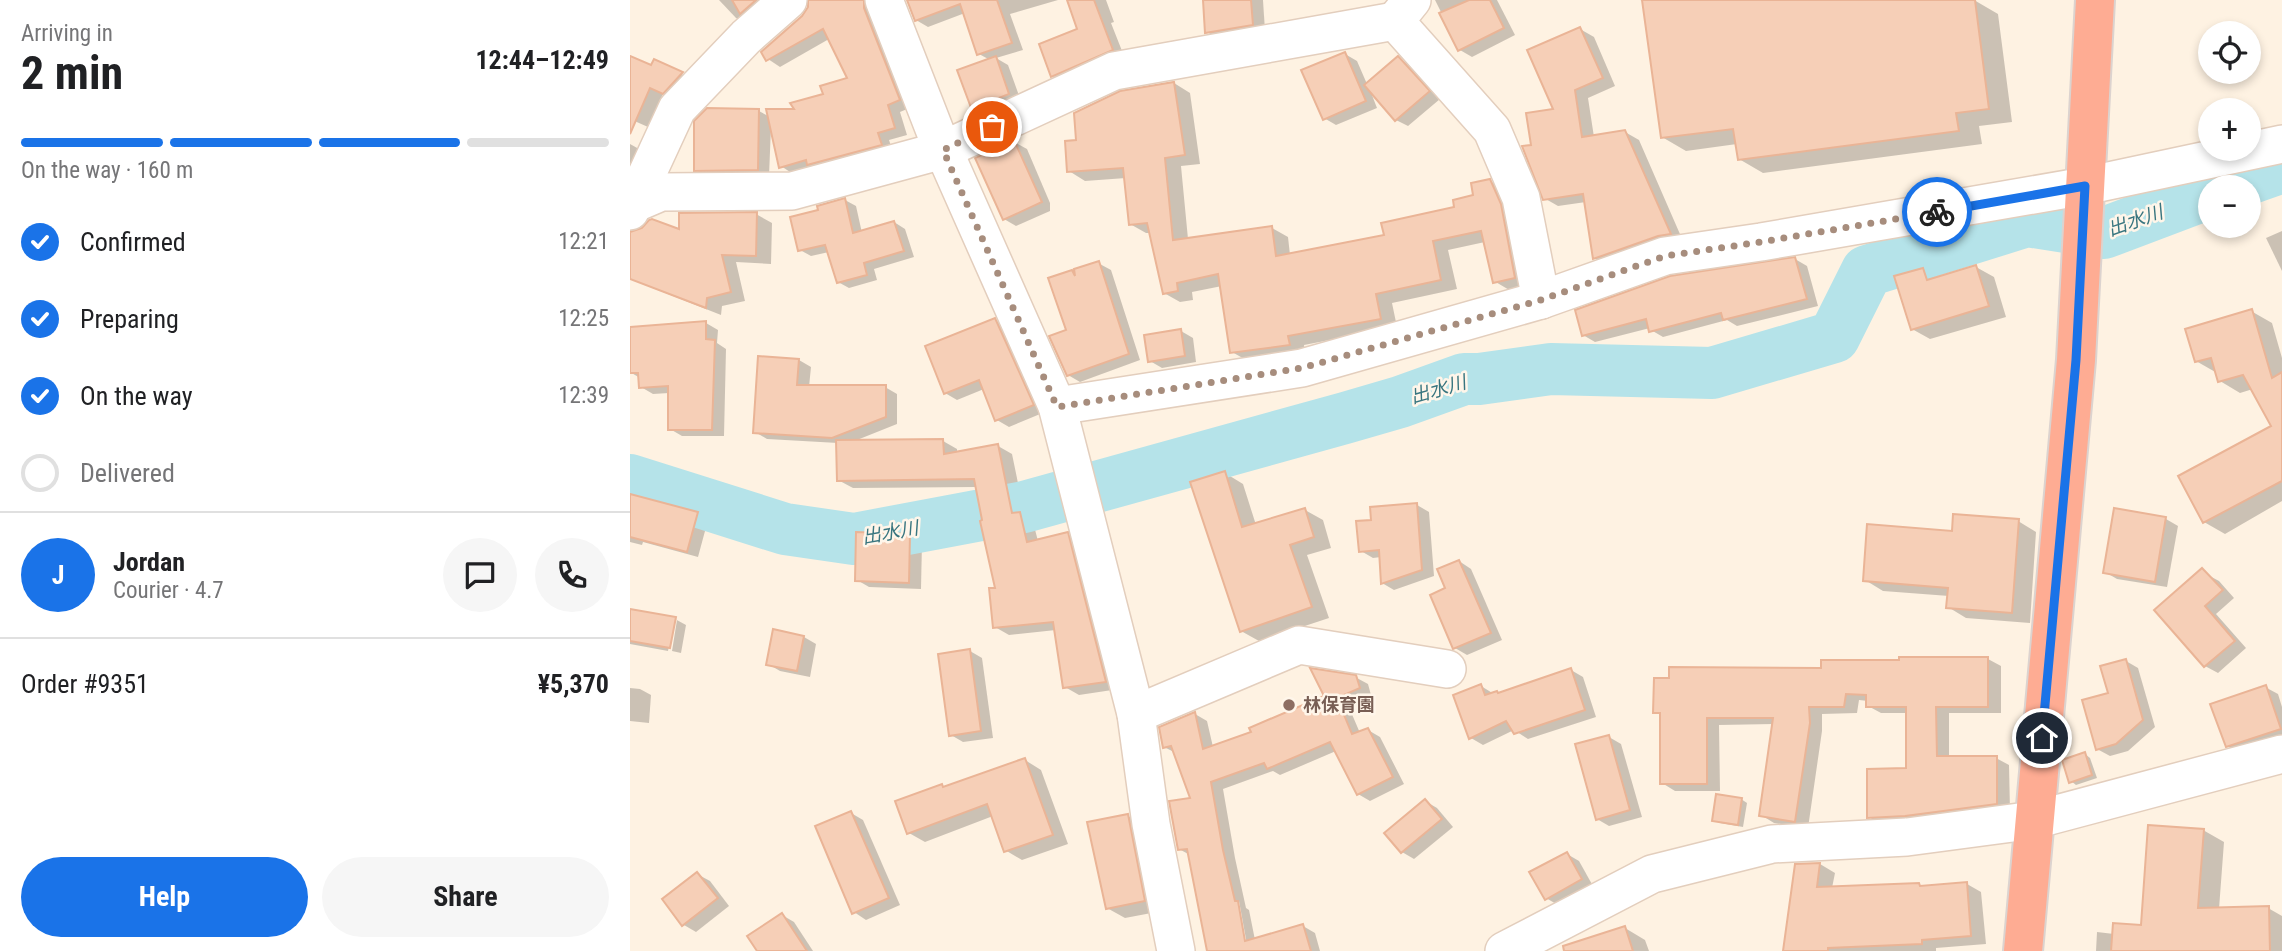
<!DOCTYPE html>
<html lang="en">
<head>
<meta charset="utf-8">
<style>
	body { margin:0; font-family:"Roboto Condensed","Noto Sans JP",sans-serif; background:#f6f6f6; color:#202124; height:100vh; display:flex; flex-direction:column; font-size:26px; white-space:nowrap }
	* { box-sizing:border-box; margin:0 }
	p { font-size:23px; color:#757577 }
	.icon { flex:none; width:38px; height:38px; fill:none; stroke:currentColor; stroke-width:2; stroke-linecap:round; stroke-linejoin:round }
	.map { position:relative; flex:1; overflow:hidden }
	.side { display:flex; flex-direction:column; background:#fff; width:630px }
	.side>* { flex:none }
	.fabs { position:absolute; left:1568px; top:21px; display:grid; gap:14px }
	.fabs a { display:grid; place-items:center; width:63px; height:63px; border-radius:50%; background:#fff; box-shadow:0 4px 10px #0003; font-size:35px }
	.pin { position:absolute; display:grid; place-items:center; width:60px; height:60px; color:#fff; margin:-30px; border:4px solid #fff; border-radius:50%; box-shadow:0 2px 7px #0007 }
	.courier { position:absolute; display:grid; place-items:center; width:70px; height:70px; margin:-35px; border:5px solid #1a73e8; border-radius:50%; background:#fff; color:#222; box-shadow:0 2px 9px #0007 }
	.head em { font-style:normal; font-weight:700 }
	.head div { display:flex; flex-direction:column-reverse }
	.head { display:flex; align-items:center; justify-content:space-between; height:119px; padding:0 21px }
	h1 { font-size:46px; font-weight:700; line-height:52px }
	.bar { display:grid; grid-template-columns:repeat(4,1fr); gap:10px 7px; align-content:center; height:84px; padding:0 21px }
	.bar i { height:9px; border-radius:5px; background:#e0e0e0 }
	.bar .active { background:#1a73e8 }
	.bar p { grid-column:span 4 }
	.line { display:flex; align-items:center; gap:18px; padding:0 21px; border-top:2px solid #e0e0e0 }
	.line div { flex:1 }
	.round { display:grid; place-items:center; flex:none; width:74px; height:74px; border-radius:37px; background:#f6f6f6 }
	ol { padding:0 21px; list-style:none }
	li { display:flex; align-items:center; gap:21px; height:77px }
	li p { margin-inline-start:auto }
	li .icon { padding:7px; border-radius:50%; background:#1a73e8; color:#fff; stroke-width:4 }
	li:last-child { color:#757577 }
	li i { width:38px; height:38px; border:4px solid #e0e0e0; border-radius:50% }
	.button { display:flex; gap:14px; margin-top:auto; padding:14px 21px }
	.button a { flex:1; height:80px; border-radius:42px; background:#1a73e8; color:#fff; font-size:28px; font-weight:700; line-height:80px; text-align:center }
	.button a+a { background:#f6f6f6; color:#202124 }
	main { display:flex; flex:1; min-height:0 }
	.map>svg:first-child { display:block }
</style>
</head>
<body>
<main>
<section class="side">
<div class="head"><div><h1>2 min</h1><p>Arriving in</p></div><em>12:44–12:49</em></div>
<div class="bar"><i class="active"></i><i class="active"></i><i class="active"></i><i></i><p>On the way · 160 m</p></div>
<ol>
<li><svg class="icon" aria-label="check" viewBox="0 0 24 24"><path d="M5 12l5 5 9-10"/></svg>Confirmed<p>12:21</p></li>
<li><svg class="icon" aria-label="check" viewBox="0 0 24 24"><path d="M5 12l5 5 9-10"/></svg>Preparing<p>12:25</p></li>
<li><svg class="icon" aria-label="check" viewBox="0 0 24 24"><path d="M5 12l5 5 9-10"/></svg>On the way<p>12:39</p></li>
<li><i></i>Delivered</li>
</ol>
<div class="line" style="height:126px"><b class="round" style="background:#1a73e8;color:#fff">J</b><div><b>Jordan</b><p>Courier · 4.7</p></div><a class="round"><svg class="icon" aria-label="chat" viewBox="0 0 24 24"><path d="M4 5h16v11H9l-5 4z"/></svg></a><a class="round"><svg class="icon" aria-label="phone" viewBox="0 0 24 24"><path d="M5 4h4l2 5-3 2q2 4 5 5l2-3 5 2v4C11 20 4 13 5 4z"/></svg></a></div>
<div class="line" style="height:91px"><div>Order #9351</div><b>¥5,370</b></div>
<div class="button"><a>Help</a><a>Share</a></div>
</section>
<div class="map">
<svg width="1652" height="951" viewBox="0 0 1652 951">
	<rect width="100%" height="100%" fill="#fef2e2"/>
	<g fill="#0003" fill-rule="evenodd">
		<polygon points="89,0 146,0 118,25 106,18"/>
		<polygon points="180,0 247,0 282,107 270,112 277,135 259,140 263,152 163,174 151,166 141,127 139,176 78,177 66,170 129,111 140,117 167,111 220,79 199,39 150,67 138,59 173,17 179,8"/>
		<polygon points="278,0 428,0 380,14 393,50 366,58 378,65 391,101 356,119 344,112 360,60 349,54 335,13 298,27 286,20"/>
		<polygon points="439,0 476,0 484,22 481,23 494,56 435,82 423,76 449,30"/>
		<polygon points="574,0 633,0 635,31 589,39 577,32"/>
		<polygon points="805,0 867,0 885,35 842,57 830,50"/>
		<polygon points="1010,0 1344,0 1368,14 1382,122 1349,126 1352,144 1133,173 1109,159 1107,144 1056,151 1032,137 1014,1"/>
		<polygon points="950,29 964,37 985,86 958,98 964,137 995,132 1009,140 1053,241 978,266 964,258 956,202 928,206 914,198 903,146 926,110"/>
		<polygon points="715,54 727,61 737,84 768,58 780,65 810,99 778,126 766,120 740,90 747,108 706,125 694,118"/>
		<polygon points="0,57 22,67 24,61 64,80 46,99 33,94 18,127 0,119"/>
		<polygon points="544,83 560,93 570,164 551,166 558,239 642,228 658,237 660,255 756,236 826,208 845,196 860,181 876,190 901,286 881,291 864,281 855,242 818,250 827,289 762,303 767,327 674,345 675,354 618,361 602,352 592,286 562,292 563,300 550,302 534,293 521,233 516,233 500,224 496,178 455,181 439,171 448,142"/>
		<polygon points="384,142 397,149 420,203 420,211 386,226 374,219"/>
		<polygon points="0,144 18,154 0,188"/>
		<polygon points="215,200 226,206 232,233 264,222 275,229 284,257 244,269 247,280 219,288 208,282 199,252 181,256 170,250 190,211"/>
		<polygon points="126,214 142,223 141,264 106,262 115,301 92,306 91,315 0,279 0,248 51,232"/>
		<polygon points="1652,231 1652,271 1636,238"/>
		<polygon points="1165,259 1177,266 1188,306 1107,326 1097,320 1033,337 1021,330 1020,328 965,342 953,335"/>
		<polygon points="468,263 481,270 510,360 450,382 438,375 438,331 442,272 446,274"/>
		<polygon points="1346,267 1364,277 1376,317 1300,339 1282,329 1293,270 1308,278"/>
		<polygon points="1621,311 1642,323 1652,358 1652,501 1595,534 1574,522 1644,427 1623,389 1610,393 1590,381 1587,373 1566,361"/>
		<polygon points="365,320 377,327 415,412 379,427 367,420 354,389 327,400 315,393"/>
		<polygon points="76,323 88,330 87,343 96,349 94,436 52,436 40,429 39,393 23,394 11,387 10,378 0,372 0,328"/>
		<polygon points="551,331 563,338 566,362 532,368 520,361"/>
		<polygon points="169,360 181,367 179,387 255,387 267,394 267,424 222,442 313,441 327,449 327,454 368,446 382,454 395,517 403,522 408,541 437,534 451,542 489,689 449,695 435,687 426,630 379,635 365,627 368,589 347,487 223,488 208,480 208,443 137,439 125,432"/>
		<polygon points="595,473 613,484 626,525 675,510 693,520 701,548 677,555 699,618 629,641 611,631"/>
		<polygon points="0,496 67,514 78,520 68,557 13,542 12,545 0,542"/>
		<polygon points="787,505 799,512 804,576 764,590 752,583 751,557 743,558 731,551 743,522"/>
		<polygon points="1536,519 1548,526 1537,587 1487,579 1475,572"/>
		<polygon points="1388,521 1406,532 1400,623 1336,618 1318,607 1319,596 1253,591 1235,580 1323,533"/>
		<polygon points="280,535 292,542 291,589 239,587 227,580"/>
		<polygon points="829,561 841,569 872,640 837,655 825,648 817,589"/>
		<polygon points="1576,574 1589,581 1604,598 1586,614 1616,648 1588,673 1575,666 1526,610"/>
		<polygon points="0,610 45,619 56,625 51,653 42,651 47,620 44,620 38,651 0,644"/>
		<polygon points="174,637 186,644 180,677 150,671 138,664"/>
		<polygon points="340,651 352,658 363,738 333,742 321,735"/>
		<polygon points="1358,659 1371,666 1371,713 1319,713 1319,757 1366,758 1379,765 1380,811 1252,825 1239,817 1278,770 1278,713 1251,713 1238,706 1238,701 1229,700 1227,713 1192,714 1192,731 1178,828 1144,823 1131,815 1144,724 1089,725 1090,791 1045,791 1032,783 1031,715 1025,712 1193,670"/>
		<polygon points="1496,661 1508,668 1525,727 1498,751 1480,756 1467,749"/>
		<polygon points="941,670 953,677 966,717 898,739 884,730 853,745 841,738 851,686 864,694 869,694"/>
		<path d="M 725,677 L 738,684 L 741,695 L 718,705 L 730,733 L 738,730 L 750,737 L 774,784 L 740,801 L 728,794 L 706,751 L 650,775 L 643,771 L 593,789 L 605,858 L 616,908 L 619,910 L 625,940 L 673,926 L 685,933 L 690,951 L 576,951 L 579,950 L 560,855 L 549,849 L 562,799 L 546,753 L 534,747 L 565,714 L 577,721 L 583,747 L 623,733 L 697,697 ZM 606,901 L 609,901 L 618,950 L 615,950 Z"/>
		<polygon points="1635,687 1648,694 1652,707 1652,739 1609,753 1597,746"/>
		<polygon points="0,688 10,689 21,695 19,723 0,721"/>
		<polygon points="979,737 991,744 1012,817 979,826 967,819"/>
		<polygon points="1455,754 1460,758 1467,778 1446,785 1441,781"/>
		<polygon points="395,760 411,770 438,844 392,860 375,850 363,816 295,842 279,833 311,785 316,788"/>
		<polygon points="1111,799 1117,803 1113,827 1090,823 1084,820"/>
		<polygon points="795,801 807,808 823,827 784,859 772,852"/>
		<polygon points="221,813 233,820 270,905 236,920 224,912"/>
		<polygon points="498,816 516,826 532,911 495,918 477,908"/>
		<polygon points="1573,830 1594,842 1589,909 1638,908 1652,916 1652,951 1466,951 1467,932 1484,934 1513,927"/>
		<polygon points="937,854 949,861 963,886 928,905 916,898"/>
		<polygon points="1190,864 1205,873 1202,888 1289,885 1293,887 1337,884 1351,892 1356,944 1306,948 1306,951 1155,951 1167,865"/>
		<polygon points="67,874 80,881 99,906 66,932 54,925"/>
		<polygon points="152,915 164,922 183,951 129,951"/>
		<polygon points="995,928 1015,940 1019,951 933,951 968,940"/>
	</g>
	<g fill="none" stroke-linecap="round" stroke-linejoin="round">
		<polyline stroke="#9ad4dc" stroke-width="9" points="1647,169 1652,167"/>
		<g stroke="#b5e3e9" stroke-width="52">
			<polyline points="1596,187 1647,169"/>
			<polyline points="0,480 155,529 224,539 394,507 715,418 770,402 834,379 849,379 921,369 1082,373 1204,337 1237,271 1397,221 1474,233 1580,193"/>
		</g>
	</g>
	<g fill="#f6cfb7" stroke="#eab496" stroke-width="2">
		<polygon points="102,0 126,0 110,14"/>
		<polygon points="178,0 234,0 234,8 270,100 258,105 265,128 248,133 252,145 177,165 176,160 149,168 136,109 164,109 160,103 193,94 190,86 217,78 193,29 136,61 131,52 172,16 178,7"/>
		<polygon points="277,0 367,0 382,43 347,55 330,4 285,21"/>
		<polygon points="437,0 464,0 483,50 421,77 409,44 447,29"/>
		<polygon points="573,0 621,0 623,25 575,33"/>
		<polygon points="839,0 860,0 874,28 828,51 809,13"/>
		<polygon points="1012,0 1345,0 1359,109 1326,113 1329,131 1108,160 1103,129 1031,138"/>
		<polygon points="950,27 973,78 945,90 952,137 995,130 1041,234 1028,236 963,259 953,194 913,200 892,146 901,145 896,113 923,109 897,50"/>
		<polygon points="715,52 736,101 693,120 671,70"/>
		<polygon points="0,56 21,65 24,59 53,72 33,94 20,88 0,134"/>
		<polygon points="366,56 379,94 366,99 367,102 343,113 327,70"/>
		<polygon points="768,56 800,91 765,121 734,85"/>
		<polygon points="544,82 555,155 535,158 543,240 642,226 646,256 754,235 751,223 824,207 823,200 843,195 841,183 860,179 871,204 885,278 863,283 851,231 803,241 811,280 746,294 751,319 658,336 660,345 600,353 588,274 547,283 548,291 533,294 517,223 499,225 493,168 437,172 435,141 446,140 444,113 490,91"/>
		<polygon points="77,108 129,109 128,170 64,171 64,121"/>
		<polygon points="384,140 412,202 373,220 345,158"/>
		<polygon points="215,198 223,233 264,221 274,251 234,263 237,275 207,283 195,245 168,251 160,217 188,210 187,206"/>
		<polygon points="127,212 126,256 92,255 101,292 77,298 76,308 0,279 0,232 12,228 19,220 22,219 49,229 49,213"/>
		<polygon points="1165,257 1177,299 1093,320 1091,313 1019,332 1016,319 952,336 945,310 1040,276"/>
		<polygon points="469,261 499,354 437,376 419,336 436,330 418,278 442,270 445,276 444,269"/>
		<polygon points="1346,265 1359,306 1281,330 1264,276 1293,268 1297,280"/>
		<polygon points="1622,309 1642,378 1652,372 1652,481 1573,523 1548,476 1641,426 1613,375 1588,382 1581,358 1565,362 1555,329"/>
		<polygon points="365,318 404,405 365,421 349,380 314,394 295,346"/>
		<polygon points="76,321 76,339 85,340 82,430 38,430 38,386 9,388 8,373 0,373 0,327"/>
		<polygon points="551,329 555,356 518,362 514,335"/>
		<polygon points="128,356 169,359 167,385 256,385 256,417 202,438 123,433"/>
		<polygon points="313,439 314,454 368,444 382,513 390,512 397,542 438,532 476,682 433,688 423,622 363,628 359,588 365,588 350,521 352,520 344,479 207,481 206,440"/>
		<polygon points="595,471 612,527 675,508 684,537 660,545 682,607 610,632 560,482"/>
		<polygon points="0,494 68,512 57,552 0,537"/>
		<polygon points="787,503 792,570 751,584 749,550 729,552 726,521 741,520 740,507"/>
		<polygon points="1484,508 1536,517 1525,582 1473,573"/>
		<polygon points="1323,514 1389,519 1382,613 1316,608 1318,588 1233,581 1237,524 1322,531"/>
		<polygon points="226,532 280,534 279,583 225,581"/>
		<polygon points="829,560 861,633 823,649 800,595 815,588 807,569"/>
		<polygon points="1572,568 1593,590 1575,606 1605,641 1574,667 1524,610"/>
		<polygon points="0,609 46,617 40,648 0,641"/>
		<polygon points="143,629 174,636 167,671 136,665"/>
		<polygon points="340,649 351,731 319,736 308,654"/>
		<polygon points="1269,657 1358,657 1358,707 1306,707 1307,756 1367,756 1367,804 1275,816 1237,818 1237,769 1276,768 1276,707 1236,707 1236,695 1216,694 1214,707 1179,707 1180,723 1165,822 1129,816 1143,718 1077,718 1077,784 1030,784 1030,713 1023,713 1024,678 1039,678 1039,667 1191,668 1191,660 1269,660"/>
		<polygon points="1496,659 1513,720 1486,744 1466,750 1452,700 1478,693 1470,666"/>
		<polygon points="680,668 726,675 730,688 707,698 722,734 738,728 763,777 727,795 700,742 637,769 634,763 581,782 593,850 605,901 608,901 615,941 673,924 681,951 577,951 557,849 548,850 539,801 560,798 541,746 533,748 529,727 565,712 573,749 621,732 619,728 694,696"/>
		<polygon points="941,668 955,710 884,734 876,721 839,739 823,695 851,684 855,695 867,691 868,693"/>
		<polygon points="1636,685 1651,729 1596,747 1580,704"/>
		<polygon points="979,735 1000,810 966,820 945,744"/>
		<polygon points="1455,752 1462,775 1439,783 1432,760"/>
		<polygon points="395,758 423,835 374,852 357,804 277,834 265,801 312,784 313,787"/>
		<polygon points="1086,794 1112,798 1108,825 1082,821"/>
		<polygon points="795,799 812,819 771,853 754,833"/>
		<polygon points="221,811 259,898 222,914 185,826"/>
		<polygon points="498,814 515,901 476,909 457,822"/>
		<polygon points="1518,825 1574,829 1568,908 1639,906 1640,951 1481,951 1483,923 1511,925"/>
		<polygon points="937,852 952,879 915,900 899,872"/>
		<polygon points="1190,863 1187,887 1289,883 1290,886 1337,882 1341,936 1292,940 1292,944 1198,948 1198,951 1153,951 1165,864"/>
		<polygon points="67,872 88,898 52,926 32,899"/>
		<polygon points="152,913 177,951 127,951 117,936"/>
		<polygon points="995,926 1003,951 934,951 933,946"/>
	</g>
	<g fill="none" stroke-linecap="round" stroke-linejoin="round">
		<defs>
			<g id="minor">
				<polyline points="254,0 305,131 427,406 506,714 521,824 546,951"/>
				<polyline points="782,0 765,21 862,130 891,198 911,300"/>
				<polyline points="3,204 31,192 162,191 313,150 484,71 765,21"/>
				<polyline points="0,211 47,109 116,37 158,0"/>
				<polyline points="427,406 672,368 911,300 1035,256 1131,242 1455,186 1652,144"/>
				<polyline points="506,714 669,645 817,669"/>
				<polyline points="874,951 1022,874 1142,844 1277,837 1404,820 1652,754"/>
			</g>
			<polyline id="highway" points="1393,951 1446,360 1465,0"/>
		</defs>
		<use href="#minor" stroke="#e3cebd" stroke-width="40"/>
		<use href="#highway" stroke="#dcd3cf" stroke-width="42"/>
		<use href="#minor" stroke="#fff" stroke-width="37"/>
		<use href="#highway" stroke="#feac93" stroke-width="38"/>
	</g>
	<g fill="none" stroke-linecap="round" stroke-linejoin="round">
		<polyline stroke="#a78d7d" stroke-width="7" stroke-dasharray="0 12.6" points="362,127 313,150 427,407 672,368 911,300 1035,256 1131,242 1307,212"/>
		<polyline stroke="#1a73e8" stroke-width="9" points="1307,212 1455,186 1446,360 1412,738"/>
	</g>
	<circle fill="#8d6e63" stroke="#fff6ea" stroke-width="2.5" cx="659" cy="705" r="7"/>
	<g text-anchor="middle" stroke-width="5" stroke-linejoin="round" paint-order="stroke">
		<g font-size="18" font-weight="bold" fill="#785e54" stroke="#fff6ea" text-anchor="start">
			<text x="673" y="711">林保育園</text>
		</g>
		<g font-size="19" font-style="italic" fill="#38757f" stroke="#fff6ea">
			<text transform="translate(1505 220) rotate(-19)" y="7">出水川</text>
			<text transform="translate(808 389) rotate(-16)" y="7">出水川</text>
			<text transform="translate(260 532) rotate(-10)" y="7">出水川</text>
		</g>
	</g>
</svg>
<div class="fabs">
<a><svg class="icon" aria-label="locate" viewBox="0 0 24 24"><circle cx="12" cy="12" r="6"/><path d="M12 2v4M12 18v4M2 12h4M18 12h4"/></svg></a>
<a>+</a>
<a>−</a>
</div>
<div class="pin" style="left:362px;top:127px;background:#ea580c"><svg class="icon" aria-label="bag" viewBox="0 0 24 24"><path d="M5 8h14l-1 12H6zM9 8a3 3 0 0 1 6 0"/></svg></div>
<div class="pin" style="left:1412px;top:738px;background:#1f2937"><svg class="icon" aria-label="home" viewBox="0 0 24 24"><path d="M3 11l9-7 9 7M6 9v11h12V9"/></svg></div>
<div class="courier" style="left:1307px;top:212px"><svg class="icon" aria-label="bike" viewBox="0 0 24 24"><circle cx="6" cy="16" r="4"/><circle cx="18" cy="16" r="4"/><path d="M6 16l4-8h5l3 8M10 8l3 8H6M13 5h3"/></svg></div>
</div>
</main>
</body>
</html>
